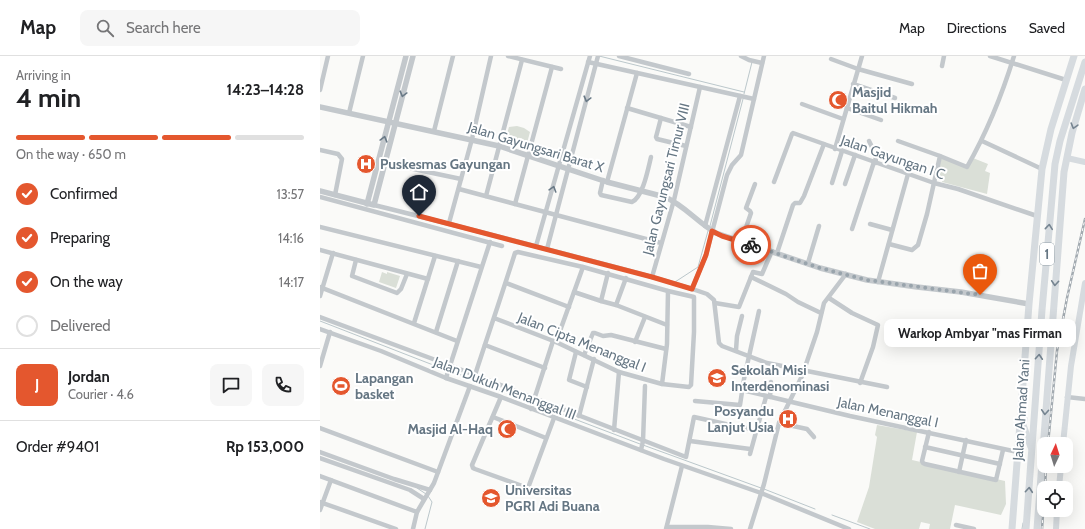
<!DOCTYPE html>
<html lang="en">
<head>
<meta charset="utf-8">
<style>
	body { margin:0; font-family:Cabin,sans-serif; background:#f6f6f6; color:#202124; height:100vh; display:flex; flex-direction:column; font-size:15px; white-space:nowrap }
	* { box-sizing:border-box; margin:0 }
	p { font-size:13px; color:#757577 }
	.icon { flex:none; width:22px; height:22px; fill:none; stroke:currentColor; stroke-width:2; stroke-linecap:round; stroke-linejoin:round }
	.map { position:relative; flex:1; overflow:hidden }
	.side { display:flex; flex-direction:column; background:#fff; width:320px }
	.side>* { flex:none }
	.needle { width:26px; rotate:4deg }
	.fabs { position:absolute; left:717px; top:381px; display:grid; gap:8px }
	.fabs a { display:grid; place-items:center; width:36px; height:36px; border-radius:8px; background:#fff; box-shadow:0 4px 16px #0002; font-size:20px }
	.pin { position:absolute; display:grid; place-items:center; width:34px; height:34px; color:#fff; margin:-41px -17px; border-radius:50% 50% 50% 0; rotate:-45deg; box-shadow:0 0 4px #0007 }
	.pin .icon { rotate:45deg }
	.courier { position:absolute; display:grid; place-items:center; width:40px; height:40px; margin:-20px; border:3px solid #e4572e; border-radius:50%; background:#fff; color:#222; box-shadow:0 1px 5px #0007 }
	.bubble { position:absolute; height:28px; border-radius:8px; background:#fff; box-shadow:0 4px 16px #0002; font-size:13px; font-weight:700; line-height:28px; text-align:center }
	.headline em { font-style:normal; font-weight:700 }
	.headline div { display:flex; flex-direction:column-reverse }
	.headline { display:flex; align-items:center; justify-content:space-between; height:68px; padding:0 16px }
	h1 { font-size:26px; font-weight:700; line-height:30px }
	.bar { display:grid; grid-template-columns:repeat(4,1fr); gap:6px 4px; align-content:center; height:48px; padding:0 16px }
	.bar i { height:5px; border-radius:3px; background:#e0e0e0 }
	.bar .active { background:#e4572e }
	.bar p { grid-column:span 4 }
	.line { display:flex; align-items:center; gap:10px; padding:0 16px; border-top:1px solid #e0e0e0 }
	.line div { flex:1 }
	.round { display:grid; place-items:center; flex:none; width:42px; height:42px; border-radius:8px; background:#f6f6f6 }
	ol { padding:0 16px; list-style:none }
	li { display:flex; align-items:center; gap:12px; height:44px }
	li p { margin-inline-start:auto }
	li .icon { padding:4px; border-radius:50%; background:#e4572e; color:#fff; stroke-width:4 }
	li:last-child { color:#757577 }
	li i { width:22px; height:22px; border:2px solid #e0e0e0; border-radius:50% }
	header { display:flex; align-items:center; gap:24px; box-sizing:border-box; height:56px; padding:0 20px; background:#fff; border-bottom:1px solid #e0e0e0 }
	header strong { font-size:19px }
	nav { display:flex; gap:22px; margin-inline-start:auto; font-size:14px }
	.search { width:280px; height:36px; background:#f6f6f6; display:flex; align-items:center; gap:10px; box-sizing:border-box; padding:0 14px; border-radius:8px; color:#757577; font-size:15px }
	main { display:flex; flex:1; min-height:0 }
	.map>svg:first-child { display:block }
</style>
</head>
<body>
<header>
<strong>Map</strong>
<div class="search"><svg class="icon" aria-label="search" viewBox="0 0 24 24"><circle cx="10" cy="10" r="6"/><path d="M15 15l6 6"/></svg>Search here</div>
<nav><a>Map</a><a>Directions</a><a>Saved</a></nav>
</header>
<main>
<section class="side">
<div class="headline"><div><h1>4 min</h1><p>Arriving in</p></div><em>14:23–14:28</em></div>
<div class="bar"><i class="active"></i><i class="active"></i><i class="active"></i><i></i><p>On the way · 650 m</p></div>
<ol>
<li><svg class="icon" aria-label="check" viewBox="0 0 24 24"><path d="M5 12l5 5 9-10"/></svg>Confirmed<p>13:57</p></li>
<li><svg class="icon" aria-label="check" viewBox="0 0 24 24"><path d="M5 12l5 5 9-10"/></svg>Preparing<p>14:16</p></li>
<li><svg class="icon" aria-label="check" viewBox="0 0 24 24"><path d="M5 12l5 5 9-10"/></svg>On the way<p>14:17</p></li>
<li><i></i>Delivered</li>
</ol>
<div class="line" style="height:72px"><b class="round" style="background:#e4572e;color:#fff">J</b><div><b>Jordan</b><p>Courier · 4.6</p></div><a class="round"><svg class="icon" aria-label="chat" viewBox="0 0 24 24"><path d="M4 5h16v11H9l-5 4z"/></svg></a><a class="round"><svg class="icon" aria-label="phone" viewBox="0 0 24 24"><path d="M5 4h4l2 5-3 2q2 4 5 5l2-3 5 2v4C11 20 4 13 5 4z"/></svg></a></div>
<div class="line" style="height:52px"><div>Order #9401</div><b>Rp 153,000</b></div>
</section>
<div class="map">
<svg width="765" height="473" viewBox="0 0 765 473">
	<rect width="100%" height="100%" fill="#fafaf8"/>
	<g fill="#dadfd7">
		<polygon points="197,70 204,72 210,76 206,91 185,85 189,71"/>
		<polygon points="621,102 648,112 653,102 668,108 665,115 670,117 667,138 622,126 623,121 618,119"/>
		<polygon points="62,216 67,218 67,216 80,220 76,232 59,226"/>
		<polygon points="557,369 597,376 592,404 685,425 686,448 681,459 635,449 630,473 609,473 610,468 601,466 599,473 555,473 537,466 549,431 557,381 555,379"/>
	</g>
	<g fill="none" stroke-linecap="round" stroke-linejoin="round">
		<g stroke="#bbc7cb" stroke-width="1">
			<polyline points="279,0 424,36"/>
			<polyline points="424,38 432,6"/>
			<polyline points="390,170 423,43"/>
			<polyline points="355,226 378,211 388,175"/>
			<polyline points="0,265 126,314"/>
			<polyline points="131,315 212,347"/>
			<polyline points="215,348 320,388"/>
			<polyline points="323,389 441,432"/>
			<polyline points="97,432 106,438"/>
			<polyline points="444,433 495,453"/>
			<polyline points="512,459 550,473"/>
			<polyline points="105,473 112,446 108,440"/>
			<polyline points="702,473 703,467"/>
		</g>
		<g stroke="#c3c8cc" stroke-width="4.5">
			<polyline points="188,0 241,13"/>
			<polyline points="299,0 369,18"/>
			<polyline points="421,0 429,4 442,7"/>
			<polyline points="670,0 746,24"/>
			<polyline points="511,3 538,13 592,28"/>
			<polyline points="268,6 434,43"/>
			<polyline points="622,10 624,0"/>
			<polyline points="533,28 575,42"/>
			<polyline points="0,34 8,0"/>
			<polyline points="482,48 523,63"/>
			<polyline points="307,52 371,71"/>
			<polyline points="527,52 561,64"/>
			<polyline points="29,57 43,0"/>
			<polyline points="341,62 336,81 337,83 366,90"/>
			<polyline points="114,75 133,0"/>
			<polyline points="549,85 555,97 556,107"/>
			<polyline points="662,85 722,113"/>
			<polyline points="515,93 542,0"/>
			<polyline points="0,94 18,98 22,103 15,139"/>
			<path d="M 620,100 L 647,111 C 667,76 682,39 694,0"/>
			<polyline points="65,107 141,123"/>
			<path d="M 283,124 L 280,137 L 281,139 L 312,146 C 323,141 328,113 331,101"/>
			<polyline points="287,126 317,17"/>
			<polyline points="454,126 472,78 473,77 614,127 638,133 717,160"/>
			<polyline points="512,127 522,95"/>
			<polyline points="525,128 535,99"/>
			<polyline points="139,133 341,187"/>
			<polyline points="166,140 202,4"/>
			<polyline points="0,141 182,190"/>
			<polyline points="195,148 232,11"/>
			<path d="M 54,149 C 119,165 184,182 249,199 C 295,211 342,222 387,238 L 394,244 L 399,287 L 402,290 L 447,307 L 567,331"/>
			<polyline points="129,167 152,83 171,0"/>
			<polyline points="550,168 572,174"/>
			<polyline points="385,170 420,40"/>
			<polyline points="0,171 161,211"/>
			<polyline points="532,173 554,106"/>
			<polyline points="421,186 431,157 430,155 426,152 435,128"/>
			<polyline points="569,188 592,194 598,189 607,158 620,100 578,85"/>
			<polyline points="216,190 270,0"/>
			<polyline points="227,193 278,0"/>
			<polyline points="0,194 108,223"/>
			<polyline points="457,197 473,149 475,147 480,147 484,140 504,88"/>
			<polyline points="36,204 32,220 77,237 81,233 87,218"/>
			<polyline points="488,207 499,170"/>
			<polyline points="332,221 354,144 380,31"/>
			<polyline points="431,221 466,238 478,246 501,257"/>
			<polyline points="558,226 588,118"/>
			<polyline points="186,227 249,251"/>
			<polyline points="0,231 137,285"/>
			<polyline points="372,233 386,199 407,119 412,109 421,99 444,0"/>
			<polyline points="254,236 281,245 288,217"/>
			<polyline points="0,240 13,197"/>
			<polyline points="509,242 532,257 558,269 553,291 540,327"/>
			<polyline points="281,245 296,249 347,269"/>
			<polyline points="395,247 419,251 433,216 442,218 452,195"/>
			<polyline points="296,249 306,222"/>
			<polyline points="0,261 129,309 366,401 374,361 419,371 424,371 436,376 446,341"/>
			<polyline points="94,267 115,200"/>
			<polyline points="0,273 61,295 126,322 181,341 344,403 441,437 529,473"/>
			<polyline points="116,276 138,205"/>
			<polyline points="236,286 263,211"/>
			<polyline points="315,286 325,261"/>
			<polyline points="165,289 225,312"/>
			<polyline points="416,294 417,280 422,260"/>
			<polyline points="256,296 249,324 267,331"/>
			<polyline points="264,299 273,277 275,277 283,280 291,279 346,293"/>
			<polyline points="0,310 10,276"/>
			<path d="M 155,319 C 168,279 182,238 195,197 L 198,196 L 263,211 L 348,235 L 374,241 L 374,276 L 371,329 L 369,331 L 342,328 L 299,316 L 236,286 L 174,262"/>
			<polyline points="126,322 170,186"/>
			<polyline points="342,328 347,288 348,235"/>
			<polyline points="422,334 530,360 698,396"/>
			<polyline points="181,341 152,409 153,412 155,413 208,432 234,362"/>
			<polyline points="450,341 451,326"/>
			<polyline points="747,341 765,343"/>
			<polyline points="375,345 420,349 424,323 439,255"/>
			<polyline points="211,353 233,285"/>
			<polyline points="259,360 274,303"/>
			<polyline points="173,361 226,382"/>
			<polyline points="459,367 487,373 494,381"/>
			<polyline points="0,372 118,416"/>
			<polyline points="294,374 299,316"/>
			<polyline points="609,376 602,405 603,407 605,408 676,424 683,394"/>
			<polyline points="370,385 430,393"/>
			<polyline points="605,391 680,408"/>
			<polyline points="321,394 323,385 325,330"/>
			<polyline points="0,396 74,423 110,434"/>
			<polyline points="430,398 436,376"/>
			<polyline points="0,402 90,434 104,443"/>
			<polyline points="639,416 646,384"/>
			<polyline points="0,420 97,456"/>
			<polyline points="0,446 76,473"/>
			<polyline points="0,454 11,424"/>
			<polyline points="636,469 654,473"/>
			<polyline points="347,471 388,471 411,473"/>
			<polyline points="93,473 97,456 114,427 150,330"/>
			<polyline points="346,473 362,410"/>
			<polyline points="430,473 444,428 459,367 482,320 497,276 504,247 526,218"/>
		</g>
		<g stroke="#c3c8cc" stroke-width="5.5">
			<path d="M 0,51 L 179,90 L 287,126 L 345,141 C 364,149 378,167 396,177 L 500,212 L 547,224 L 597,231 L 641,236 L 709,248"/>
			<polyline points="0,135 54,149 93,0"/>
			<polyline points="47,148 86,0"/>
		</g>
		<g stroke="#d6dbdf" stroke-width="6">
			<polyline points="747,102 765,106"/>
			<polyline points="743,388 751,310 765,227"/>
			<polyline points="739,432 741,410"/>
			<polyline points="736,473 737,454"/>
		</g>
		<g stroke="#d6dbdf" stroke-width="7">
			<polyline points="704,363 703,369 711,391"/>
			<polyline points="692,473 709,248 722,113 731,73 754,0"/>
			<polyline points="706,473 722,254 735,108 740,85 765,6"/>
			<polyline points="717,473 744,116 752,77 765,33"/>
		</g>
		<defs>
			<g id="rail">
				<polyline points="728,388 737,295 747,242 765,163"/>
				<polyline points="725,432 726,410"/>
				<polyline points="722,473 724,444"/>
			</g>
		</defs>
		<use href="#rail" stroke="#a2aab0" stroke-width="2.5"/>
		<use href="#rail" stroke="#fff" stroke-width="1" stroke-dasharray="3" stroke-linecap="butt"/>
	</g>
	<defs><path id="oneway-chevron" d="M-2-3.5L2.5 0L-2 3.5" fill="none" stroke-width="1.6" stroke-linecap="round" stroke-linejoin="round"/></defs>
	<g stroke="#6a7a87">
		<use href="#oneway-chevron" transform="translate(83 38) rotate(105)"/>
		<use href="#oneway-chevron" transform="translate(267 43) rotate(105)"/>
		<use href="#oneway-chevron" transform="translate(64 83) rotate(-75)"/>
		<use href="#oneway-chevron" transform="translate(233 133) rotate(-73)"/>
	</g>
	<g stroke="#768591">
		<use href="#oneway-chevron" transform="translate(754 70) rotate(106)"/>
		<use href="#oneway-chevron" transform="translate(729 171) rotate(-84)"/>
		<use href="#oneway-chevron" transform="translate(735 227) rotate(94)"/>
		<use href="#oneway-chevron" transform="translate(719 301) rotate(-86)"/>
		<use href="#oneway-chevron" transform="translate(725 356) rotate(94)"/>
		<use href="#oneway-chevron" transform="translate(709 434) rotate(-85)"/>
	</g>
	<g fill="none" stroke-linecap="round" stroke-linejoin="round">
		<polyline stroke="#99a4ac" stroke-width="4" stroke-dasharray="0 7.2" points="431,189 500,212 547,224 660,239"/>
		<polyline stroke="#e4572e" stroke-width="5" points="99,160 332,221 372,233 386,199 392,175 402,180 431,189"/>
	</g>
	<defs>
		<symbol id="mosque-disc" viewBox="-11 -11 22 22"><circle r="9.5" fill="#e4572e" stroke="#fff"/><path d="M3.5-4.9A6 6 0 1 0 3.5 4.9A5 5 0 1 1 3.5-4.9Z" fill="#fff"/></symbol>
		<symbol id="hospital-disc" viewBox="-11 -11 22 22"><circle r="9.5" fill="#e4572e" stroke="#fff"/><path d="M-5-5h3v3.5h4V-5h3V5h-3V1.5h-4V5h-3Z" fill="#fff"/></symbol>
		<symbol id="university-disc" viewBox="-11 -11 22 22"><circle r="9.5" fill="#e4572e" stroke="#fff"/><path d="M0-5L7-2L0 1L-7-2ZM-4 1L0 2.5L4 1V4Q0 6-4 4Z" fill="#fff"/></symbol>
		<symbol id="stadium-disc" viewBox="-11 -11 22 22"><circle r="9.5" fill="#e4572e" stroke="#fff"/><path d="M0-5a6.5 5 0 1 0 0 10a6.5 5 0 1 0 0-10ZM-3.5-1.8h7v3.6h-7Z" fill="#fff"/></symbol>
	</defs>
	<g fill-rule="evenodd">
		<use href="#mosque-disc" x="507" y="33" width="22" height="22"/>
		<use href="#hospital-disc" x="35" y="97" width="22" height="22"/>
		<use href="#university-disc" x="386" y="311" width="22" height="22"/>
		<use href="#stadium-disc" x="10" y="319" width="22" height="22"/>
		<use href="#hospital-disc" x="457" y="352" width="22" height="22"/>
		<use href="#mosque-disc" x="176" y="362" width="22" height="22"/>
		<use href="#university-disc" x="160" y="431" width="22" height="22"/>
	</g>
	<g text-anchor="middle" stroke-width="4" stroke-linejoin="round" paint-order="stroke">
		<rect fill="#fff" stroke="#939fa8" stroke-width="1" x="720" y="187" width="14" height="22" rx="3"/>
		<g font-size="13" font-weight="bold" fill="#657683">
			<text x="727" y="203">1</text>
		</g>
		<g font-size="14" font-weight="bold" fill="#657683" stroke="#fff" text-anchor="start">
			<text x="532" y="41">Masjid<tspan x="532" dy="16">Baitul Hikmah</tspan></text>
			<text x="60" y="113">Puskesmas Gayungan</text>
			<text x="411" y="319">Sekolah Misi<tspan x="411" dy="16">Interdenominasi</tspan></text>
			<text x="35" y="327">Lapangan<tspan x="35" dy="16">basket</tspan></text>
			<text x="454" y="360" text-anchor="end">Posyandu<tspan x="454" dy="16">Lanjut Usia</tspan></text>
			<text x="173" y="378" text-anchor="end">Masjid Al-Haq</text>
			<text x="185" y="439">Universitas<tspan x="185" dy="16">PGRI Adi Buana</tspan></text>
		</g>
		<g font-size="14" fill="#657683" stroke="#fff">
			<text transform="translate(216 91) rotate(17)" y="5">Jalan Gayungsari Barat X</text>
			<text transform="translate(573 101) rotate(19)" y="5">Jalan Gayungan I C</text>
			<text transform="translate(346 123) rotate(-76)" y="5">Jalan Gayungsari Timur VIII</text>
			<text transform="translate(262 286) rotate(22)" y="5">Jalan Cipta Menanggal I</text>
			<text transform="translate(185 332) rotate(21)" y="5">Jalan Dukuh Menanggal III</text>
			<text transform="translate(701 354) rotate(-86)" y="5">Jalan Ahmad Yani</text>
			<text transform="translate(568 356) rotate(12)" y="5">Jalan Menanggal I</text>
		</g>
	</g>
</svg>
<div class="fabs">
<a><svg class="needle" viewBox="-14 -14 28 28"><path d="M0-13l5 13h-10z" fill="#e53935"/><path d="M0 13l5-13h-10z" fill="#757577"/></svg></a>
<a><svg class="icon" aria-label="locate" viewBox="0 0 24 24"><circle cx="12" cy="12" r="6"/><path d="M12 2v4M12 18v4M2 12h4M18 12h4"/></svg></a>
</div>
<div class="pin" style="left:660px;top:239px;background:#ea580c"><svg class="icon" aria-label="bag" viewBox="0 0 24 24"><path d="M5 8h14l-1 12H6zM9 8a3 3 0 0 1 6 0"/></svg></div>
<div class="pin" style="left:99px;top:160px;background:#1f2937"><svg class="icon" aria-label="home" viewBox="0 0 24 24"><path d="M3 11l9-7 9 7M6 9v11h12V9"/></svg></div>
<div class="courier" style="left:431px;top:189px"><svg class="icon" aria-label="bike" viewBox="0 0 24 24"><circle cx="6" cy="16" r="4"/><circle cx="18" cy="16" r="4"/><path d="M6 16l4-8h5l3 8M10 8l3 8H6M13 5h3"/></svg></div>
<div class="bubble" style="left:564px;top:263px;width:192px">Warkop Ambyar &quot;mas Firman</div>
</div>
</main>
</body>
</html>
